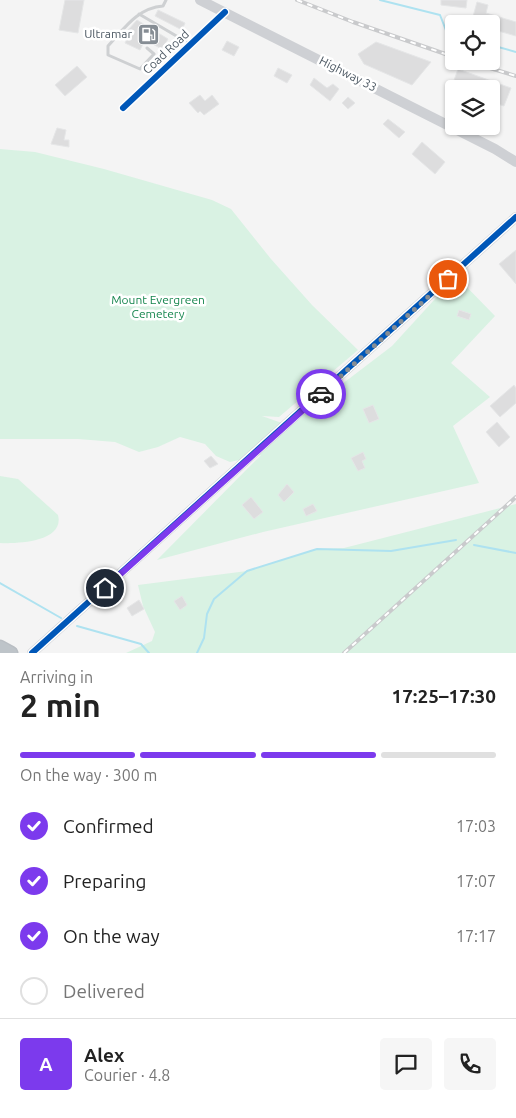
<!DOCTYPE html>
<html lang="en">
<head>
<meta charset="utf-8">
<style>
	body { margin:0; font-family:Ubuntu,sans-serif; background:#f6f6f6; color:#222; height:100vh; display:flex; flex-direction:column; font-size:19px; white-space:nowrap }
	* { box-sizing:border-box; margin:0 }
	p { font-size:16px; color:#767676 }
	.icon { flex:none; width:28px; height:28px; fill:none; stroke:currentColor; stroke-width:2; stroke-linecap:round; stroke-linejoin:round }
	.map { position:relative; height:653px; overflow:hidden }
	.drawer { display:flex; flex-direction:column; background:#fff; flex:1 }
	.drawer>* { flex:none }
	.fabs { position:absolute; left:445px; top:15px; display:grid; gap:10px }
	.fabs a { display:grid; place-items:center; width:55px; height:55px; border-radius:5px; background:#fff; box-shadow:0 1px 4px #0004; font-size:25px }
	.pin { position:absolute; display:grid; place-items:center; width:42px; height:42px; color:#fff; margin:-21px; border:2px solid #fff; border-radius:50%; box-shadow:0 1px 5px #0007 }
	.courier { position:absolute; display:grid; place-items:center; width:50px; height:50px; margin:-25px; border:4px solid #7c3aed; border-radius:50%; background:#fff; color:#222; box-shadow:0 1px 6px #0007 }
	.summary em { font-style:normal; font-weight:600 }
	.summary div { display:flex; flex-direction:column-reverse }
	.summary { display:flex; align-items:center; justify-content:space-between; height:85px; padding:0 20px }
	h1 { font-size:32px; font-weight:600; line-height:38px }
	.bar { display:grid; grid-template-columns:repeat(4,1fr); gap:8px 5px; align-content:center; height:60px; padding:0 20px }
	.bar i { height:6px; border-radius:4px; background:#e0e0e0 }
	.bar .current { background:#7c3aed }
	.bar p { grid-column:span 4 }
	.line { display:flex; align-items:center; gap:12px; padding:0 20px; border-top:1px solid #e0e0e0 }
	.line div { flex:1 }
	.round { display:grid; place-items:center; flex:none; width:52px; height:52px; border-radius:5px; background:#f6f6f6 }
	ol { padding:0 20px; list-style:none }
	li { display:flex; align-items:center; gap:15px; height:55px }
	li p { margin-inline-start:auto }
	li .icon { padding:5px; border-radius:50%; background:#7c3aed; color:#fff; stroke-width:4 }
	li:last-child { color:#767676 }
	li i { width:28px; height:28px; border:2px solid #e0e0e0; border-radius:50% }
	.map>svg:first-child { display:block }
</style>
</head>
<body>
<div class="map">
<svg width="516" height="653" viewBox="0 0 516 653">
	<rect width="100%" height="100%" fill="#f4f4f4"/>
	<g fill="#d9f2e3">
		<polygon points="0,149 35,152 104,169 212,200 231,209 271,259 312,305 358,350 279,417 262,416 279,422 291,423 392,346 456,276 495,316 451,363 490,397 453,426 479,483 263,532 157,560 261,455 230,462 216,456 205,444 180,437 158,447 139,452 115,442 78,439 0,439"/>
		<path d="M 0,476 L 18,479 L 58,515 C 65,542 17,544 0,543 Z"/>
		<polygon points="516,504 516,653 126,653 152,641 155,632 143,606 138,585 247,571 317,549 344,548"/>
	</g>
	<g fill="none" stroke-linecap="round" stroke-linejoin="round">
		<g stroke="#aee2f0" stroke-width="2">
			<polyline points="380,0 440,15 447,33 454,35"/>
			<polyline points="491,45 516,52"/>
			<polyline points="474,545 516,553"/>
			<polyline points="0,583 61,618"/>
			<polyline points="77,626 141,644 149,653"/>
			<polyline points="197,653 204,638 207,614 214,599 247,571 317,549 391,551 456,540"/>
		</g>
	</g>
	<g fill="#ddddde" stroke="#e5e6e7">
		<polygon points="65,0 84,0 78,33 59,30"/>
		<polygon points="441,0 467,0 466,8 441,5"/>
		<polygon points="477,2 488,5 486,13 516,22 516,36 491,29 491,24 471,24"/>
		<polygon points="158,10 185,23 182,30 155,16"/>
		<polygon points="137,20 168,39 162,49 145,40 140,50 125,43 131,31 128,30"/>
		<polygon points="227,41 239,47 234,56 222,50"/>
		<polygon points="376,42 431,62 412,85 364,64 358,54"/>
		<polygon points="77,66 87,77 65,96 55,85"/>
		<polygon points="278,68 292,75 287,83 274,76"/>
		<polygon points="458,69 511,88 504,106 491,102 491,89 451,89"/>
		<polygon points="314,78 327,88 333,84 339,89 330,101 310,85"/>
		<polygon points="200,95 205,101 212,95 219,104 204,115 200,111 198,113 189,103"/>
		<polygon points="348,97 355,103 348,109 342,103"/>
		<polygon points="388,119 405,132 399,138 383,124"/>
		<polygon points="57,128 66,130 64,140 69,140 69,147 51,144"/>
		<polygon points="422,142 445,162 435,174 412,154"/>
		<polygon points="516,250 516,284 499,264"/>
		<polygon points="459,310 471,314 469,320 457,316"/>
		<polygon points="514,385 516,388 516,403 500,417 490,406"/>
		<polygon points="373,405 379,419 369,423 363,409"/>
		<polygon points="497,422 510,437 499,447 486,432"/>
		<polygon points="363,452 366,459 362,461 365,468 358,471 351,458"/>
		<polygon points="211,456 218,464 210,468 204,461"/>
		<polygon points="287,484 294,492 284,502 278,495"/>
		<polygon points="251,497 263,512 254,519 242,505"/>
		<polygon points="313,504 317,511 306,516 303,509"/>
		<polygon points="182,596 187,605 180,610 174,601"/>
		<polygon points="139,600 144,609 132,616 127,608"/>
	</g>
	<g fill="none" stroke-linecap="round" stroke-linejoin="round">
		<defs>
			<polyline id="highway" points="0,647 11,653"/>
		</defs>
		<use href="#highway" stroke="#b9bec3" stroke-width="15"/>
		<g stroke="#ced0d2" stroke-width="3">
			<polyline points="139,14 190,44"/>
			<path d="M 147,48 L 154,54 L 140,69 L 108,55 L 108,46 C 124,29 137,8 163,6 L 166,0"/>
		</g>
		<polyline stroke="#ced0d2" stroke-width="7" points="123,108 225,12"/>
		<g stroke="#ced0d4" stroke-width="10">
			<polyline points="200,0 495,149 516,162"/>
			<polyline points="32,653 516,217"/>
		</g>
		<use href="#highway" stroke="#bec4c9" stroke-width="12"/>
		<defs>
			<g id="rail">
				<polyline points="297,0 353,22 454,57"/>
				<polyline points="467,61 516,76"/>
				<polyline points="344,653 516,497"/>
			</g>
		</defs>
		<use href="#rail" stroke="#c9cacc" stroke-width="4"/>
		<use href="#rail" stroke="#fff" stroke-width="2" stroke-dasharray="5.5" stroke-linecap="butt"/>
		<defs>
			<g id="cycleway">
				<polyline points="123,108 225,12"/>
				<polyline points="32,653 516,217"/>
			</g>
		</defs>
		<use href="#cycleway" stroke="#fff" stroke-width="9"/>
		<use href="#cycleway" stroke="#0057b8" stroke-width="6"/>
	</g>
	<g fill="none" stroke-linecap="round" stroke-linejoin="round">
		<polyline stroke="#868d94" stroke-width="5" stroke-dasharray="0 9" points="321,394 448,279"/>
		<polyline stroke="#7c3aed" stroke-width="6" points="105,588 321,394"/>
	</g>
	<defs>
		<symbol id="fuel-square" viewBox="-11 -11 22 22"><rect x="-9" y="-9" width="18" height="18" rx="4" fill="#868d94" stroke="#fff"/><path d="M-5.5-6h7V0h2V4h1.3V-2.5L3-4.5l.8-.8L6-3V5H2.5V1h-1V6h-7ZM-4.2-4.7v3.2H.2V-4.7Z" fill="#fff"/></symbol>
	</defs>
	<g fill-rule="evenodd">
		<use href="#fuel-square" x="136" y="22" width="25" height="25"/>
	</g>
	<g text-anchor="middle" stroke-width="5" stroke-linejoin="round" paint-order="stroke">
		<g font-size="12" fill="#4a5661" stroke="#fff" text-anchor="end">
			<text x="132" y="38">Ultramar</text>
		</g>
		<g font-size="12" fill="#4a5661" stroke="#fff">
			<text transform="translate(166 52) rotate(-43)" y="4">Coad Road</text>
			<text transform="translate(348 74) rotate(27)" y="4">Highway 33</text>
		</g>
		<g font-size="12" fill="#17864f" stroke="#fff">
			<text x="158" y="304">Mount Evergreen<tspan x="158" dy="14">Cemetery</tspan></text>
		</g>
	</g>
</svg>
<div class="fabs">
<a><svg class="icon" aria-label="locate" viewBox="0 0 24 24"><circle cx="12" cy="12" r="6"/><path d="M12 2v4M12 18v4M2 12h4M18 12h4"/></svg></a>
<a><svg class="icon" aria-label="layers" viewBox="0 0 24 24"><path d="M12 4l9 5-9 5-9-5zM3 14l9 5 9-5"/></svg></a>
</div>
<div class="pin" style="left:448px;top:279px;background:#ea580c"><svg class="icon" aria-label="bag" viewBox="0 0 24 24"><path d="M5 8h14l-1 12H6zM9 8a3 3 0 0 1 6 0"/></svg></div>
<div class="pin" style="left:105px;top:588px;background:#1f2937"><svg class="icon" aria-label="home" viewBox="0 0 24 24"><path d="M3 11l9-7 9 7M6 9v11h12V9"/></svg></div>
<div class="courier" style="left:321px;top:394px"><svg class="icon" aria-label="car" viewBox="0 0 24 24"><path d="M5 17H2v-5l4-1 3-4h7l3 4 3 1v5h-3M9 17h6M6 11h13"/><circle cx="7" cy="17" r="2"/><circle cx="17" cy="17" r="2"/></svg></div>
</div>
<section class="drawer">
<div class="summary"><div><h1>2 min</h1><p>Arriving in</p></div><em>17:25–17:30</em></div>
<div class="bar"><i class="current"></i><i class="current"></i><i class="current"></i><i></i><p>On the way · 300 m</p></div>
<ol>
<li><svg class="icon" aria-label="check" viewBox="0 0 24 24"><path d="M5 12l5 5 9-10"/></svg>Confirmed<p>17:03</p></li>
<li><svg class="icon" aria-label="check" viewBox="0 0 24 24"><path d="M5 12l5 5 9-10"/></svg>Preparing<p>17:07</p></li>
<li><svg class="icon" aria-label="check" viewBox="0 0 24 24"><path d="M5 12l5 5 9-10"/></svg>On the way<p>17:17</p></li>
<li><i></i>Delivered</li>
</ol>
<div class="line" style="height:90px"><b class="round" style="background:#7c3aed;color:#fff">A</b><div><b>Alex</b><p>Courier · 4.8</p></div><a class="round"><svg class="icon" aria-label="chat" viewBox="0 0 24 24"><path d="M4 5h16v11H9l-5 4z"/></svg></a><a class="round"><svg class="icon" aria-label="phone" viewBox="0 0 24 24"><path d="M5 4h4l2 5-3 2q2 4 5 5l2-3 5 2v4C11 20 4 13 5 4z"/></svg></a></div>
</section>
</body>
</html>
